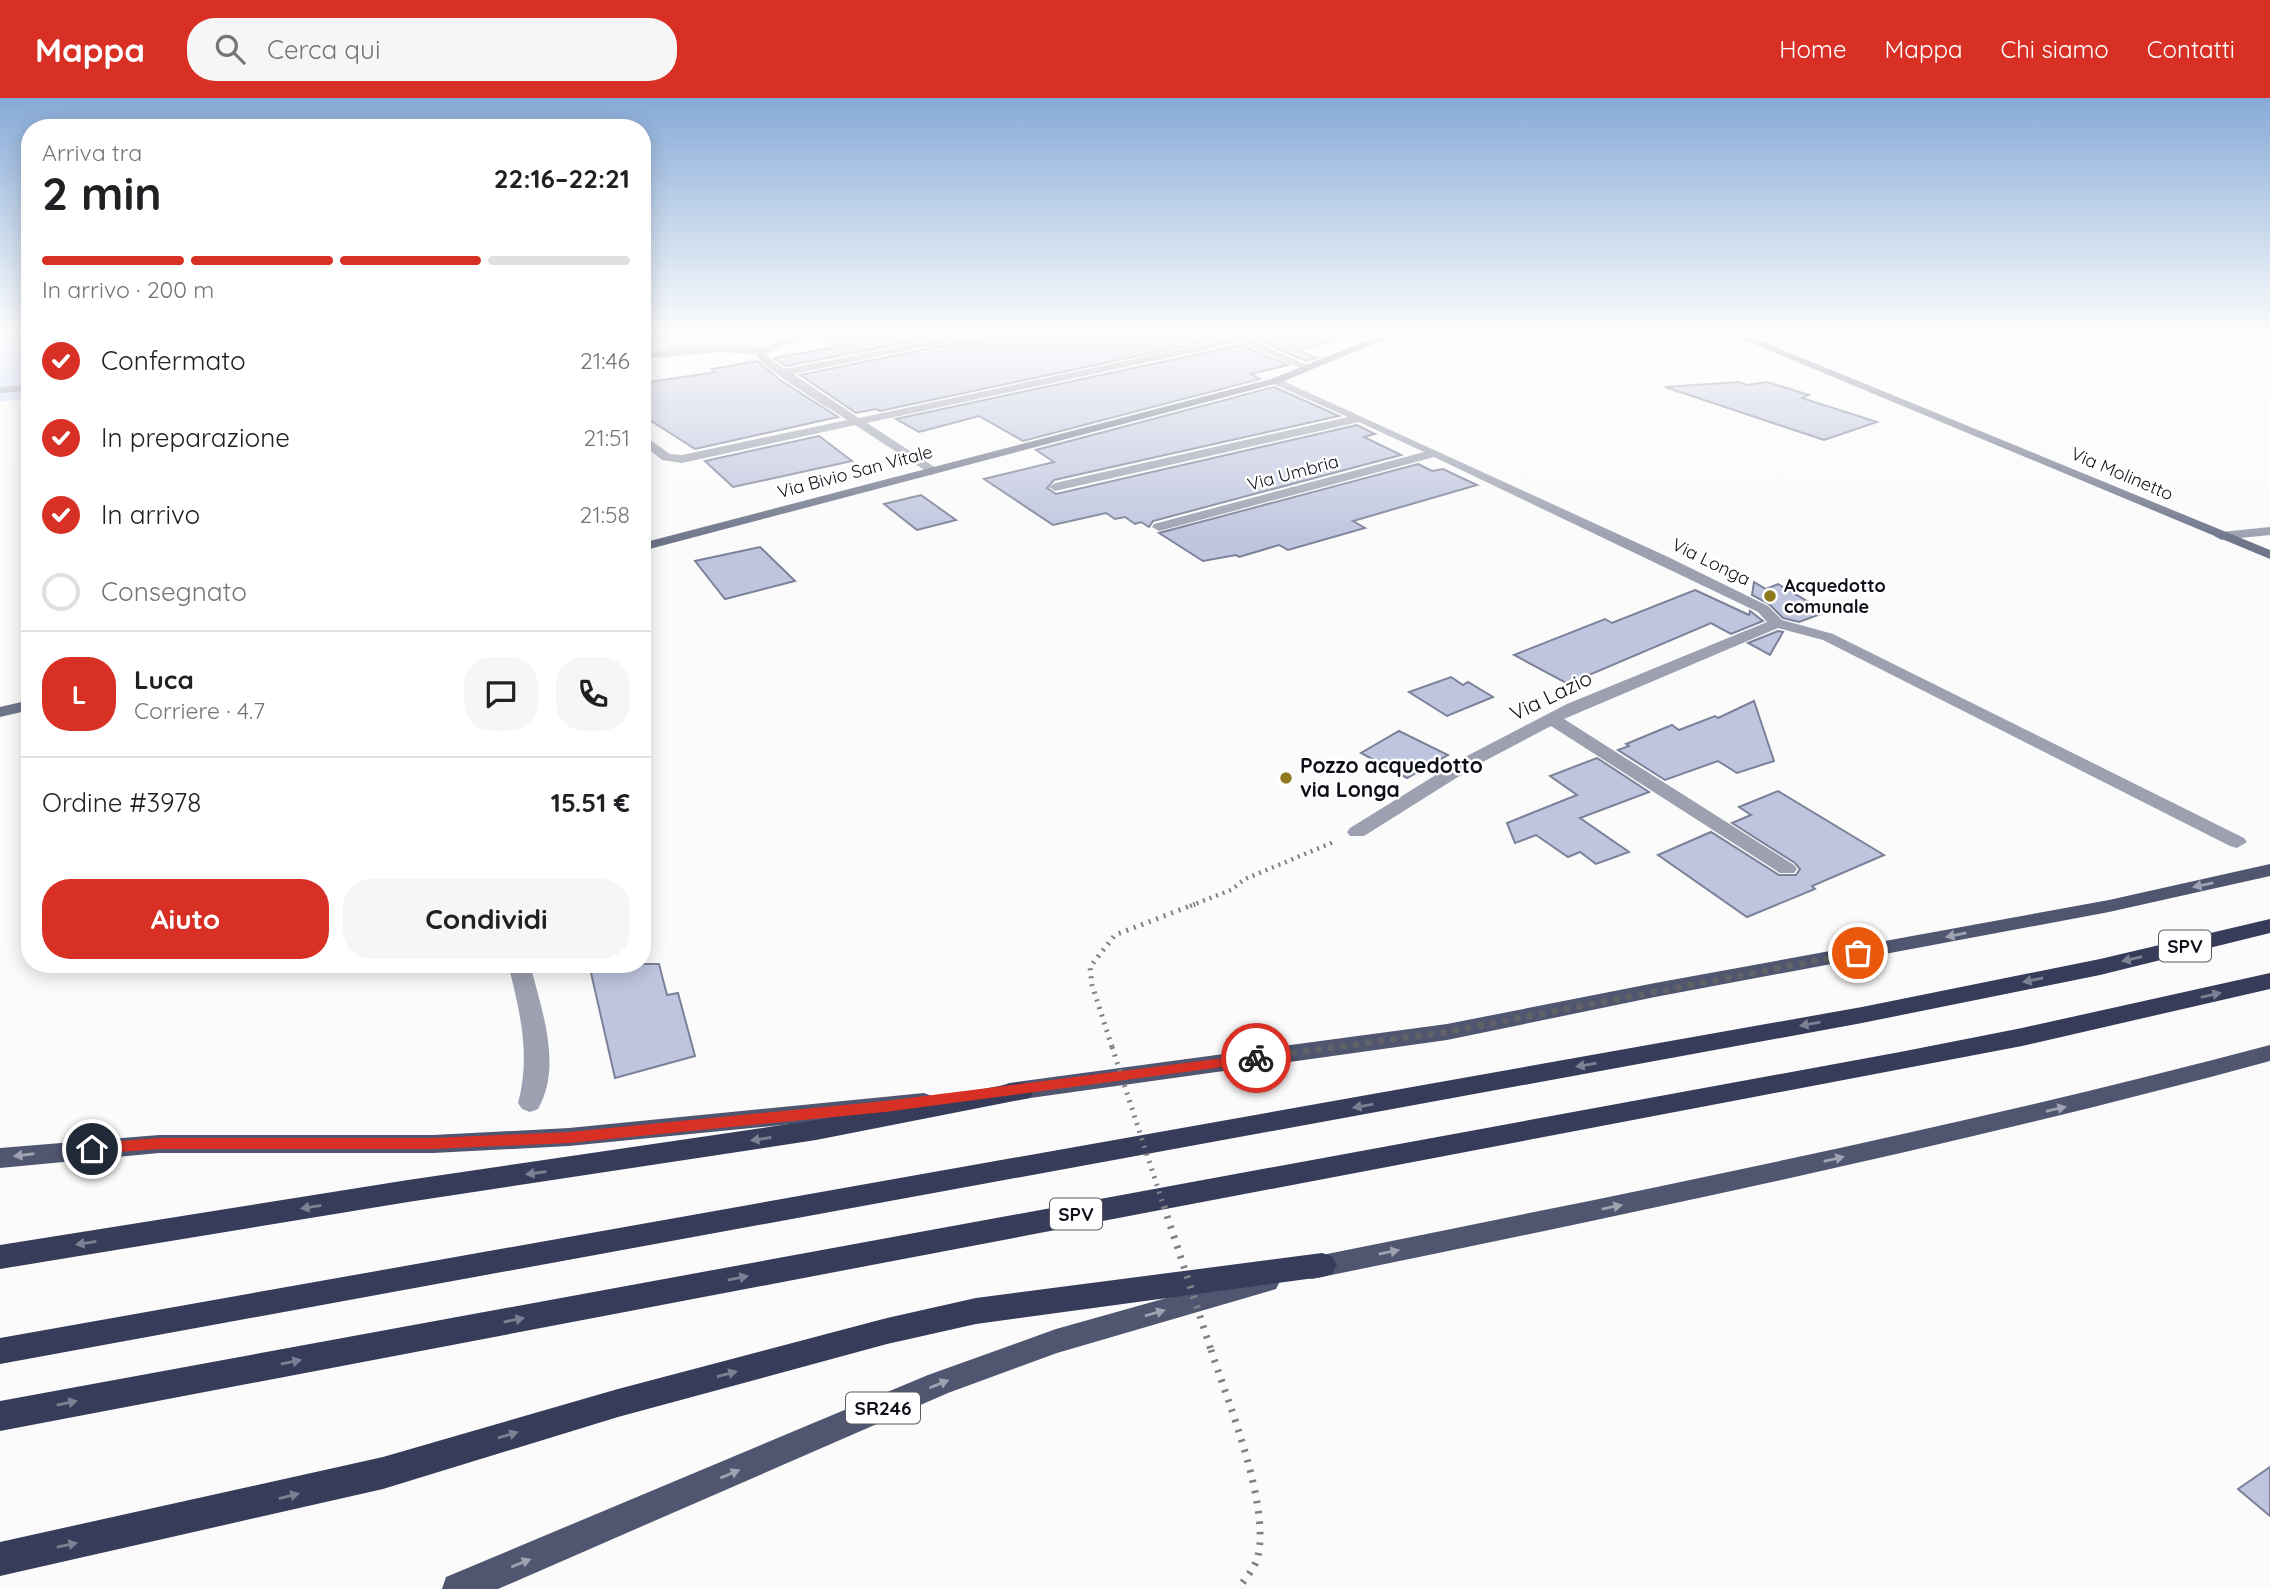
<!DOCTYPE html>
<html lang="it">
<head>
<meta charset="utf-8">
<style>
	body { margin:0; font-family:Quicksand,sans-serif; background:#f6f6f6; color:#202124; height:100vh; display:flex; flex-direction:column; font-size:26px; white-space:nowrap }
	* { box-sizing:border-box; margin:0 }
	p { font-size:23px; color:#757577 }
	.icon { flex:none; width:38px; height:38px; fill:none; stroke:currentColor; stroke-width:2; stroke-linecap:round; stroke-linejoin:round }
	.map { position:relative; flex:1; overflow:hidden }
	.panel { position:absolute; left:21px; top:21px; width:630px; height:854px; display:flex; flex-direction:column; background:#fff; border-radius:28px; box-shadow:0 4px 18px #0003 }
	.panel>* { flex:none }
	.pin { position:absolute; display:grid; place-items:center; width:60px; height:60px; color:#fff; margin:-30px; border:4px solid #fff; border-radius:50%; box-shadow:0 2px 7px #0007 }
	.courier { position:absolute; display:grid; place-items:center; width:70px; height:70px; margin:-35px; border:5px solid #d93025; border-radius:50%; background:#fff; color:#222; box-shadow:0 2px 9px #0007 }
	.head em { font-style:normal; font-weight:800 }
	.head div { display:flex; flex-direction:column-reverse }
	.head { display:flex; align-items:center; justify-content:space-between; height:119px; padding:0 21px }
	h1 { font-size:46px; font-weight:800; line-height:52px }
	.bar { display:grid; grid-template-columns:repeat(4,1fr); gap:10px 7px; align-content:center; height:84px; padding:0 21px }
	.bar i { height:9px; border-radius:5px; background:#e0e0e0 }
	.bar .on { background:#d93025 }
	.bar p { grid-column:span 4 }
	.line { display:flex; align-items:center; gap:18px; padding:0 21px; border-top:2px solid #e0e0e0 }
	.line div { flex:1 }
	.round { display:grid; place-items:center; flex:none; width:74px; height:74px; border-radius:28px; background:#f6f6f6 }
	ol { padding:0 21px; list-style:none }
	li { display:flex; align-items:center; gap:21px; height:77px }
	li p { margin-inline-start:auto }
	li .icon { padding:7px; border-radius:50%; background:#d93025; color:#fff; stroke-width:4 }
	li:last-child { color:#757577 }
	li i { width:38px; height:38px; border:4px solid #e0e0e0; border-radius:50% }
	.cta { display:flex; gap:14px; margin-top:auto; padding:14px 21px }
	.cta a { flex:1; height:80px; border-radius:28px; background:#d93025; color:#fff; font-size:28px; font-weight:800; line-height:80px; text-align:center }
	.cta a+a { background:#f6f6f6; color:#202124 }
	header { display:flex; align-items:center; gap:42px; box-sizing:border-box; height:98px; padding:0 35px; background:#d93025; color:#fff }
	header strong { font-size:33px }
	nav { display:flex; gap:38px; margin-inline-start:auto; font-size:24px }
	.search { width:490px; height:63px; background:#f6f6f6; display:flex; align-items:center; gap:18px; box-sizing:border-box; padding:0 24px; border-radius:28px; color:#757577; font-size:26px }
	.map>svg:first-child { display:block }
</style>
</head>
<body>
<header>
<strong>Mappa</strong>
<div class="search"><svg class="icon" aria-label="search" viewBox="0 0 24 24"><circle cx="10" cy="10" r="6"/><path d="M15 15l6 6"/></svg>Cerca qui</div>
<nav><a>Home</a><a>Mappa</a><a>Chi siamo</a><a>Contatti</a></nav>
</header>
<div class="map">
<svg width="2270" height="1491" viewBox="0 0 2270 1491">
	<rect width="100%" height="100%" fill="#fbfbfb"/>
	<g fill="#d0d9fd">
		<polygon points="0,234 30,234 30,300 0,304"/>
		<path d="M 642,234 L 793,234 C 756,254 686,255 642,258 Z"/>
	</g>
	<g fill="#bfc5de" stroke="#7b8198" stroke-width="2">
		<polygon points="819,234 961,234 786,268 774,260 836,249 817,237"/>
		<polygon points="1024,234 1228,234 1226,239 880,313 876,311 856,315 800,277 971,242 971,244"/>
		<polygon points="1240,234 1336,234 1337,242 1299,252 1317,260 1306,263"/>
		<polygon points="1241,247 1288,267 1251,276 1260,281 1023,343 979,318 919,334 896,321"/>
		<polygon points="757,263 780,282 838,319 695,351 642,317 642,285 716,274 712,271"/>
		<polygon points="1739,284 1747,287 1767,284 1809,297 1802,300 1877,324 1824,342 1665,289"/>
		<polygon points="1274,289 1339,318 1054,382 1047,390 1056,396 1357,327 1375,336 1364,339 1401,357 1153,423 1149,429 1141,424 1135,426 1125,419 1115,421 1106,415 1053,427 984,381 1054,364 1036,352"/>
		<polygon points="819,338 852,363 733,389 705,363"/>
		<polygon points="1418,366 1432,373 1443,371 1477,387 1353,423 1365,430 1288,452 1279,447 1239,459 1236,457 1203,463 1159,435"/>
		<polygon points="921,397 956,422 917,432 884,406"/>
		<polygon points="760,449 795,483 725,501 695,463"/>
		<polygon points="1754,484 1766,491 1778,486 1826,514 1799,524 1783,520 1769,506 1752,497"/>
		<polygon points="1695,492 1749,517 1750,513 1763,523 1731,536 1711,525 1568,586 1514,557 1605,521 1612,525"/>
		<polygon points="1778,533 1783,534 1770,557 1748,545"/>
		<polygon points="1451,579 1463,587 1468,584 1493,599 1447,618 1409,594"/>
		<polygon points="1754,603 1774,663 1737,675 1718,663 1665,682 1618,652 1629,648 1626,646 1672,627 1679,632 1715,618 1718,620"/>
		<polygon points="1399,633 1448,657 1407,680 1361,655"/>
		<polygon points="1597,660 1649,694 1580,720 1629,754 1596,766 1580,754 1568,759 1536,737 1515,745 1507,725 1577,697 1550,678"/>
		<polygon points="1778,693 1884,757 1812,788 1815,791 1747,819 1658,757 1711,734 1779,777 1796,777 1800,771 1795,765 1732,725 1751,717 1739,709"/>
		<polygon points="589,866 659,866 667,897 678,895 695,958 615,980"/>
		<polygon points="2270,1369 2270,1418 2238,1391"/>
	</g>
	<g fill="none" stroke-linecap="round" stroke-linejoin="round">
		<polyline stroke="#808186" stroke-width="4.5" stroke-dasharray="2 5" stroke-linecap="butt" points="1190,808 1231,792 1245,781 1336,743"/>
		<polyline stroke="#808186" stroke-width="5" stroke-dasharray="2 6" stroke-linecap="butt" points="1112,949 1092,887 1090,869 1115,837 1195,806"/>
		<path stroke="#808186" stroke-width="7" stroke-dasharray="2.5 8" stroke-linecap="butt" d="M 1211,1252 C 1228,1304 1270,1406 1258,1458 C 1255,1470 1245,1481 1238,1491"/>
		<g fill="#9ca0b0" fill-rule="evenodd">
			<path d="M 803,234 L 817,234 L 765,257 L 785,271 L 975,234 L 996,234 L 793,276 L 859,320 L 1232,240 L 1228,237 L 1233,234 L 1314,270 L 1305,272 L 1241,244 L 867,325 L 936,370 L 938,373 L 932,377 L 855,327 L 682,365 L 662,362 L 642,346 L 642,336 L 670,356 L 682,357 L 847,322 C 831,311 759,269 756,256 L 720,254 L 642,261 L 642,255 L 720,248 L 763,250 Z"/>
			<polygon points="1271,281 1279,281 1666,458 1768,508 1782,522 1833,536 2244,740 2247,744 2237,750 2230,748 1823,542 1778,530 1564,621 1794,767 1797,771 1794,775 1780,775 1551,628 1477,667 1364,738 1350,738 1347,734 1350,730 1465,659 1567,606 1767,524 1758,514 1434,359 1159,433 1152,429 1154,426 1424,354 1359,324 1055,393 1049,389 1055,385 1348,319 1271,285"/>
			<polygon points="30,287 30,293 0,295 0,289"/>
			<polygon points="2270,429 2270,437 2221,442 2214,438 2221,434"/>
			<path d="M 508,866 L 530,866 C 541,910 563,968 538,1011 L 530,1014 L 522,1011 L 518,1005 C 531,957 520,914 508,866 Z"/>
		</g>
		<g fill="#6f758b" fill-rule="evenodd">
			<polygon points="1389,234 1403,234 1279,285 642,453 642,445 1271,281"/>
			<polygon points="1725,234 1739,234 2270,452 2270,461"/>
			<polygon points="30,602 30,612 0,619 0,609"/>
		</g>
		<g fill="#505670" fill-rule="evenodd">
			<polygon points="2270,766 2270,778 2109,814 1655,899 1447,942 1009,1003 1001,1000 997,994 1001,988 1009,985 1447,926 1655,885 2109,802"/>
			<path d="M 2270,947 L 2270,963 C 1954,1049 1633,1115 1312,1181 L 1302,1178 L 1299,1170 L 1302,1162 L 1312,1159 C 1633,1094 1954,1031 2270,947 Z"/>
			<polygon points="924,995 932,998 936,1004 932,1010 924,1013 569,1048 433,1055 159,1055 0,1070 0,1050 159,1037 433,1037 569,1030"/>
			<polygon points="1266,1172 1276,1175 1280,1183 1276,1191 1057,1255 948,1295 498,1491 442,1491 446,1479 928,1277 1056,1231"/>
		</g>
		<g fill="#363c59" fill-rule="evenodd">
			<polygon points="2270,821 2270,835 2100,877 1862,925 0,1266 0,1240 1862,909 2100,861"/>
			<polygon points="2270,875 2270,891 2022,948 0,1333 0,1303 1900,954 2022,930"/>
			<polygon points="1021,984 1030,986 1034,993 1030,1000 816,1042 408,1104 0,1171 0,1147 408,1082 816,1022"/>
			<polygon points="1322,1155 1332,1158 1337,1167 1332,1176 1322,1179 976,1226 887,1246 618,1319 383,1391 0,1478 0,1444 383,1359 618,1291 887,1220 976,1200"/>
		</g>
		<polyline stroke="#808186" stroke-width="5" stroke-dasharray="2 6" stroke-linecap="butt" points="1112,949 1164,1109"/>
		<polyline stroke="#808186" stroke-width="7" stroke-dasharray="2.5 8" stroke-linecap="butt" points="1164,1108 1211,1252"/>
	</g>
	<defs><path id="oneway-solid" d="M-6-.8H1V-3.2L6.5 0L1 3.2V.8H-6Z" transform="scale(1.75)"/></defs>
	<g fill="#9fa2b0">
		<use href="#oneway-solid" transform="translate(2203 787) rotate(168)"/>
		<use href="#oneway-solid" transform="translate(1956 837) rotate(169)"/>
		<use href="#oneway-solid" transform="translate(2056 1011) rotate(-13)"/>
		<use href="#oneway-solid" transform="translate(24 1057) rotate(172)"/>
		<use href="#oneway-solid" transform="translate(1834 1061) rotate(-13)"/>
		<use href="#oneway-solid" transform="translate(1612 1109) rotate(-11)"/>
		<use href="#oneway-solid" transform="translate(1389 1154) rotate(-11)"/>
		<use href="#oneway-solid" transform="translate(1155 1215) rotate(-16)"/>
		<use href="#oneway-solid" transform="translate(939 1286) rotate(-22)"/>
		<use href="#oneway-solid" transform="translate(730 1376) rotate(-23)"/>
		<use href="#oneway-solid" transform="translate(521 1465) rotate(-22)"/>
	</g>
	<g fill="#7c8093">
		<use href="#oneway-solid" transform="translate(2132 861) rotate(167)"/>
		<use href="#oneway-solid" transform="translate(2033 882) rotate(168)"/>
		<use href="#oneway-solid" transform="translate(2211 897) rotate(-13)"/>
		<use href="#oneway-solid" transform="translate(1810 926) rotate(170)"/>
		<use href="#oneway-solid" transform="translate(1586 967) rotate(170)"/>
		<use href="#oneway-solid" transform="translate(1363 1008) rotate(170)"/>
		<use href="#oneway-solid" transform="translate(761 1041) rotate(171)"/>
		<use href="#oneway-solid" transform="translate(536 1075) rotate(172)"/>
		<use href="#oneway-solid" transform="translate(311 1109) rotate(171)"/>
		<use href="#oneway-solid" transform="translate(86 1145) rotate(171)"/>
		<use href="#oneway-solid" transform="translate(738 1180) rotate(-11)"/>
		<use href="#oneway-solid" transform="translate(514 1222) rotate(-11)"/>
		<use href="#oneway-solid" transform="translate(291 1264) rotate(-11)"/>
		<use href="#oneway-solid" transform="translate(727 1276) rotate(-15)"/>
		<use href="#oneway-solid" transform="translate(67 1305) rotate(-11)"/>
		<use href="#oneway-solid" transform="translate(508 1337) rotate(-16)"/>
		<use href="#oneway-solid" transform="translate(289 1398) rotate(-14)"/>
		<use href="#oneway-solid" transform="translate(67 1447) rotate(-12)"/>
	</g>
	<linearGradient id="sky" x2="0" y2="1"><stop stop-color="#86aad7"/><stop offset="0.53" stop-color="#fdfdfd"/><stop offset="1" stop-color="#fdfdfd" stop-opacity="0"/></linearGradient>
	<rect width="2270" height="443" fill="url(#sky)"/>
	<polygon fill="#d93025" points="1256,956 1262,960 1260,964 885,1014 569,1045 432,1051 159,1051 92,1056 84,1051 92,1045 159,1040 432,1040 569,1034 885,1003"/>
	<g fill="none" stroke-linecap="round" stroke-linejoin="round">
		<polyline stroke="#616268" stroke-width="7" stroke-dasharray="0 12.6" points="1256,960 1447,934 1858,855"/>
	</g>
	<g fill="#8f791f" stroke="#fff" stroke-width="2.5">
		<circle cx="1770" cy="498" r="7"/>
		<circle cx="1286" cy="680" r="7"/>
	</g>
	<g text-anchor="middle" stroke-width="5" stroke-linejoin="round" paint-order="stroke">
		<g font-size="18" fill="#0e1019" stroke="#fff">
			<text transform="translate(855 374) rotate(-15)" y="6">Via Bivio San Vitale</text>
			<text transform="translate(1293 375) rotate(-15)" y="6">Via Umbria</text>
			<text transform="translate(2122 376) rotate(23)" y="6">Via Molinetto</text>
			<text transform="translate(1711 464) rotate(26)" y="6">Via Longa</text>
		</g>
		<g font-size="18" font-weight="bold" fill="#0e1019" stroke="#fff" text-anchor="start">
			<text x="1784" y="494">Acquedotto<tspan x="1784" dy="21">comunale</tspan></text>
		</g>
		<g fill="#fff" stroke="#56585e" stroke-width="2">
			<rect x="2159" y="832.5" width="52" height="31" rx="5"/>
			<rect x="1050" y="1100.5" width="52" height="31" rx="5"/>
			<rect x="846" y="1294.5" width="74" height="31" rx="5"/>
		</g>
		<g font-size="19" font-weight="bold" fill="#0e1019">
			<text x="2185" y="855">SPV</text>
			<text x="1076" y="1123">SPV</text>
			<text x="883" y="1317">SR246</text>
		</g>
		<g font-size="21" fill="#0e1019" stroke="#fff">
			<text transform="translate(1551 598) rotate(-26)" y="7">Via Lazio</text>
		</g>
		<g font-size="21" font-weight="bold" fill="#0e1019" stroke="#fff" text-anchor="start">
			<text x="1300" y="675">Pozzo acquedotto<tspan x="1300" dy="24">via Longa</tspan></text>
		</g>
	</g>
</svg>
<div class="pin" style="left:1858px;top:855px;background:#ea580c"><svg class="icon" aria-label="bag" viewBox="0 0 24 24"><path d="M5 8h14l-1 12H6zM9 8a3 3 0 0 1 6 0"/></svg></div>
<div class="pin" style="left:92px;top:1051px;background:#1f2937"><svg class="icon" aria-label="home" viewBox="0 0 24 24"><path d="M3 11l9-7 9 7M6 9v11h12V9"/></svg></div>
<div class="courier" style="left:1256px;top:960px"><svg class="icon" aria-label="bike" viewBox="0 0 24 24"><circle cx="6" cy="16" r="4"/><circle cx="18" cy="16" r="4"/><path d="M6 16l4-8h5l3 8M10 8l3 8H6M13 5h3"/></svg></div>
<section class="panel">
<div class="head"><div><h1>2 min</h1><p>Arriva tra</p></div><em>22:16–22:21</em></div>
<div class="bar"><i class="on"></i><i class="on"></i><i class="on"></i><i></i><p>In arrivo · 200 m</p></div>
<ol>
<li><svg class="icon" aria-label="check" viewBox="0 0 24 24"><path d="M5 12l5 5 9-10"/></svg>Confermato<p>21:46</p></li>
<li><svg class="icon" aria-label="check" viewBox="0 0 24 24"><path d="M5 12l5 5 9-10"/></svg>In preparazione<p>21:51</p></li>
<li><svg class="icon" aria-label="check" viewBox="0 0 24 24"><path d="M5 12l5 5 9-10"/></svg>In arrivo<p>21:58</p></li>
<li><i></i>Consegnato</li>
</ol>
<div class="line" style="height:126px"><b class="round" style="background:#d93025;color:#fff">L</b><div><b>Luca</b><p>Corriere · 4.7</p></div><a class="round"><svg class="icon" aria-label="chat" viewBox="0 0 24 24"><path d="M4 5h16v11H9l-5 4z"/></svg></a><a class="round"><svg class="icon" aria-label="phone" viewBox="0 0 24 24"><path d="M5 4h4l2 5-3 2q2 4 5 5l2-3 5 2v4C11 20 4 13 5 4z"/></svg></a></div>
<div class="line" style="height:91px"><div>Ordine #3978</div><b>15.51 €</b></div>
<div class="cta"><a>Aiuto</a><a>Condividi</a></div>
</section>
</div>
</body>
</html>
